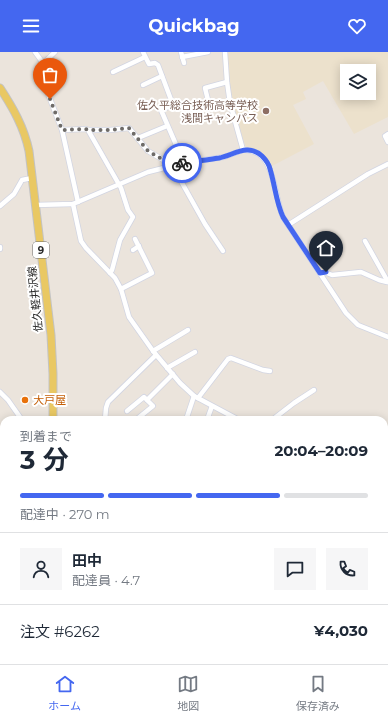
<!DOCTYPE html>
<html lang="ja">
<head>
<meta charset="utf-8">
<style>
	body { margin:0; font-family:Montserrat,"Noto Sans JP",sans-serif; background:#f6f6f7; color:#1f2937; height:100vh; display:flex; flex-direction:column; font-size:15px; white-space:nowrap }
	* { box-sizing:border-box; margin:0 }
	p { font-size:13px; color:#747a83 }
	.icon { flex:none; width:22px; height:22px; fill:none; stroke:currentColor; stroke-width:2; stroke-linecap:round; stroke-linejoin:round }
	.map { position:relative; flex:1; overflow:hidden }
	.details { position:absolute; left:0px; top:364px; width:388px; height:248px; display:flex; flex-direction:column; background:#fff; border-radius:12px 12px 0 0; box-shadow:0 2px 10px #0003 }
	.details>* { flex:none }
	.fabs { position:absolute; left:340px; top:12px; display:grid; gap:8px }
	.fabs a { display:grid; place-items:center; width:36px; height:36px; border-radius:0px; background:#fff; box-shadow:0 2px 10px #0003; font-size:20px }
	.pin { position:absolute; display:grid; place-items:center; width:34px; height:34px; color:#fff; margin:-41px -17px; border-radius:50% 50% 50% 0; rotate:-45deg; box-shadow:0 0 4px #0007 }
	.pin .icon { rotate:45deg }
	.courier { position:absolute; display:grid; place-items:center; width:40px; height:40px; margin:-20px; border:3px solid #4467f0; border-radius:50%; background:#fff; color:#222; box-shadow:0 1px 5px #0007 }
	.summary em { font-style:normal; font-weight:700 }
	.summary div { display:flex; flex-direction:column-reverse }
	.summary { display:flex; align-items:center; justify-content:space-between; height:68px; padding:0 20px }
	h1 { font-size:26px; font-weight:700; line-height:30px }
	.bar { display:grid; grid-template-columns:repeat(4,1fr); gap:6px 4px; align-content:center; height:48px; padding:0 20px }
	.bar i { height:5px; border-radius:3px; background:#e0e1e3 }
	.bar .selected { background:#4467f0 }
	.bar p { grid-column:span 4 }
	.line { display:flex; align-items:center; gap:10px; padding:0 20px; border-top:1px solid #e0e1e3 }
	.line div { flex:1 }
	.round { display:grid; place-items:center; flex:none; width:42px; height:42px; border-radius:0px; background:#f6f6f7 }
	header { display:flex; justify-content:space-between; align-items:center; height:52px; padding:0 20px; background:#4467f0; color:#fff; font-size:18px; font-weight:700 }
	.dock { display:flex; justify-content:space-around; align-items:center; height:56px; border-top:1px solid #e0e1e3; background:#fff; font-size:11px; color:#747a83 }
	.dock a { display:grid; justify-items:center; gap:2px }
	.dock .selected { color:#4467f0 }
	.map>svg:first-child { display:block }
</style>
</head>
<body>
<header><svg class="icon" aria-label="menu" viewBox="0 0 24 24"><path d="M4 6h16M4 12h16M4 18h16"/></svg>Quickbag<svg class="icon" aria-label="heart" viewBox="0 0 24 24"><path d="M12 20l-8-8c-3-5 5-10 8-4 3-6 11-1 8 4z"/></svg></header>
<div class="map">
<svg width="388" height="612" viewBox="0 0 388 612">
	<rect width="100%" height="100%" fill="#ebe4dc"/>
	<path fill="#ece1cc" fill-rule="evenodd" d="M 227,0 L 388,0 L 388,65 L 354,82 L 323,29 L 303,40 L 306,47 L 293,53 L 314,92 L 272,114 L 270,109 L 260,99 L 246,95 L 242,85 L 231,44 ZM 347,19 L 369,19 L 369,41 L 347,41 Z"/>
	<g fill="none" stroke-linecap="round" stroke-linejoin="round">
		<defs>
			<g id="minor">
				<polyline points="35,0 43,11"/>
				<path d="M 55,0 C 45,10 40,11 42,26 L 62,78 L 78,150"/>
				<polyline points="143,0 149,12 155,11 158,13 173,53 161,58 184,111"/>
				<polyline points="181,0 184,11"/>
				<path d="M 225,0 L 227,30 L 230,51 L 243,98 C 276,96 273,143 283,165 L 346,261 L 358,273 L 388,285"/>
				<polyline points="182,5 208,0"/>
				<polyline points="113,20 145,5"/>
				<polyline points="227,30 205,36 210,56 230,51"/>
				<polyline points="143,33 162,24"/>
				<polyline points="62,78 86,77 88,78 121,136 128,158 133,165 120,188 112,218 110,221"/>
				<polyline points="88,78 110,78 129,76 148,99 172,113 205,172 223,199"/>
				<polyline points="388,82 385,84 388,90"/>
				<polyline points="138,86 167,74"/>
				<polyline points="73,152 81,189 86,196 115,226 121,237 129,265 153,299 180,331 194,344 239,368"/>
				<polyline points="35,153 73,152 148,120 184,111 224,105 243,98"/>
				<polyline points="0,154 14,142 22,128 32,126"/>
				<polyline points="288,173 368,122 388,112"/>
				<polyline points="365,189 388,230"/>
				<polyline points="0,195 0,197"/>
				<polyline points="133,198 139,194"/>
				<polyline points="320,221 327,221 332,223 361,220 379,228 387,230"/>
				<polyline points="121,237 152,221 135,187"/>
				<polyline points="153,299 188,278"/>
				<polyline points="167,316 195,300"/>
				<polyline points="0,340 8,348 22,368"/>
				<polyline points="198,346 228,307 231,306 263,318 270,319"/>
				<polyline points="127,359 144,345 147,348"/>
				<polyline points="137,367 153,354 147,348 173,322"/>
				<polyline points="105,368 106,356 108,350 156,303"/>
				<polyline points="186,368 194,344"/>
				<polyline points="207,368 212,354"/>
				<polyline points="272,368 294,351 314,338"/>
				<polyline points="384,400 388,396"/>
				<polyline points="0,407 4,406"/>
			</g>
			<g id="tertiary">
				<polyline points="384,529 388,530"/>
				<polyline points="384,576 388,577"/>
				<polyline points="0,585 4,585"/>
				<polyline points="349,608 369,612"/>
				<polyline points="150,612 150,608"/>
			</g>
			<g id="primary">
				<path d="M 0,36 C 13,56 24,75 29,99 L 51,283 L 53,322 L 53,368"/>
				<polyline points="276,608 312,612"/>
				<polyline points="36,612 36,608"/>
			</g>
			<g id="motorway">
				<polyline points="227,608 232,612"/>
				<polyline points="270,608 272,612"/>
				<polyline points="246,612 249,608"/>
			</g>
		</defs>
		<use href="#minor" stroke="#d2d5e2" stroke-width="6"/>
		<use href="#tertiary" stroke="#d2d5e2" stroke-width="8"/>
		<use href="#primary" stroke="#c3c3c3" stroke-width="9"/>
		<use href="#motorway" stroke="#c3c3c3" stroke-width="10"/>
		<use href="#minor" stroke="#fff" stroke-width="4.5"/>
		<use href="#tertiary" stroke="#fff" stroke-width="5.5"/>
		<use href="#primary" stroke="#e9c863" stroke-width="7"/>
		<use href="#motorway" stroke="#f69c5d" stroke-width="8"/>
	</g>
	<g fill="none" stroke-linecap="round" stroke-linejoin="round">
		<polyline stroke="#6e6b68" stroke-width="4" stroke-dasharray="0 7.2" points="50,47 62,78 86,77 88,78 110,78 129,76 148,99 172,113 182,111"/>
		<path stroke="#4467f0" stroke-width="5" d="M 182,111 C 195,109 207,108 219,106 C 234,103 248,91 262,104 C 266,108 269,112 270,117 C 275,133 276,150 283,165 L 320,221 L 326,220"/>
	</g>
	<circle fill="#8d6e63" stroke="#fff" stroke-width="1.5" cx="266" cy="59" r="4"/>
	<circle fill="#e8710a" stroke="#fff" stroke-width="1.5" cx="25" cy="348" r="4"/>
	<g text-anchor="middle" stroke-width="4" stroke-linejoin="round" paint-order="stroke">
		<rect fill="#fff" stroke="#6a6a6a" stroke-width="1" x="33" y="190" width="16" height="16" rx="3"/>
		<g font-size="10" font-weight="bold" fill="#2a2a2a">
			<text x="41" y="202">9</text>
		</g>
		<g font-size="11" fill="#785e54" stroke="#fff" text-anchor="end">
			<text x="258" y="57">佐久平総合技術高等学校<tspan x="258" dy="13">浅間キャンパス</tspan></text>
		</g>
		<g font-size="11" fill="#2a2a2a" stroke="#fff">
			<text transform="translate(35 247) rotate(-96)" y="4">佐久軽井沢線</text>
		</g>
		<g font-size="11" fill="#c56008" stroke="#fff" text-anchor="start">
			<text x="33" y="352">大戸屋</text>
		</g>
	</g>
</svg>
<div class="fabs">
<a><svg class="icon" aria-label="layers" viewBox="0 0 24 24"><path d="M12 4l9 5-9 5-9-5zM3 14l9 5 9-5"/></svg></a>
</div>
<div class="pin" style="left:50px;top:47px;background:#ea580c"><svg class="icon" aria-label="bag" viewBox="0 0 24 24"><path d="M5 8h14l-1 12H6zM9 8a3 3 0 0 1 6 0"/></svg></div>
<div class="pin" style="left:326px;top:220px;background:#1f2937"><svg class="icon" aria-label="home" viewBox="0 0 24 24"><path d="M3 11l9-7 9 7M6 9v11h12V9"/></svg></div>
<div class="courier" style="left:182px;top:111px"><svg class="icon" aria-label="bike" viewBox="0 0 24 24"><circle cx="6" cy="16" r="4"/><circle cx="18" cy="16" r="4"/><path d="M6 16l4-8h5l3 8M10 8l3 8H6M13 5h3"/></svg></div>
<section class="details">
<div class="summary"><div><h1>3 分</h1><p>到着まで</p></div><em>20:04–20:09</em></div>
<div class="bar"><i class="selected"></i><i class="selected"></i><i class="selected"></i><i></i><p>配達中 · 270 m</p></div>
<div class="line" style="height:72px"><a class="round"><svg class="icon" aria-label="person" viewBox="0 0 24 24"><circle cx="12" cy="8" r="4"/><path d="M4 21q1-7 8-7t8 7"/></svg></a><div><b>田中</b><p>配達員 · 4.7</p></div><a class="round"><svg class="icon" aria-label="chat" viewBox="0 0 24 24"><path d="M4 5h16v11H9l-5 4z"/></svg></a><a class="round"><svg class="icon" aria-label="phone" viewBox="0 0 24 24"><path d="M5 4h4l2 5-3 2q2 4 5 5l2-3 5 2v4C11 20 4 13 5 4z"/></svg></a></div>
<div class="line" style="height:52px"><div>注文 #6262</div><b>¥4,030</b></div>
</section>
</div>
<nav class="dock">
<a class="selected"><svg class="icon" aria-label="home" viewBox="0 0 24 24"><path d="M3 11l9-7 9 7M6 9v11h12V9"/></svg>ホーム</a>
<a><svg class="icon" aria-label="map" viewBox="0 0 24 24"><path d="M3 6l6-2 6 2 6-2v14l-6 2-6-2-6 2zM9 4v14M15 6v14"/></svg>地図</a>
<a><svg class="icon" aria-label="saved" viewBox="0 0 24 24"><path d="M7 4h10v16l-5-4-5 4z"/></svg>保存済み</a>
</nav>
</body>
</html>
